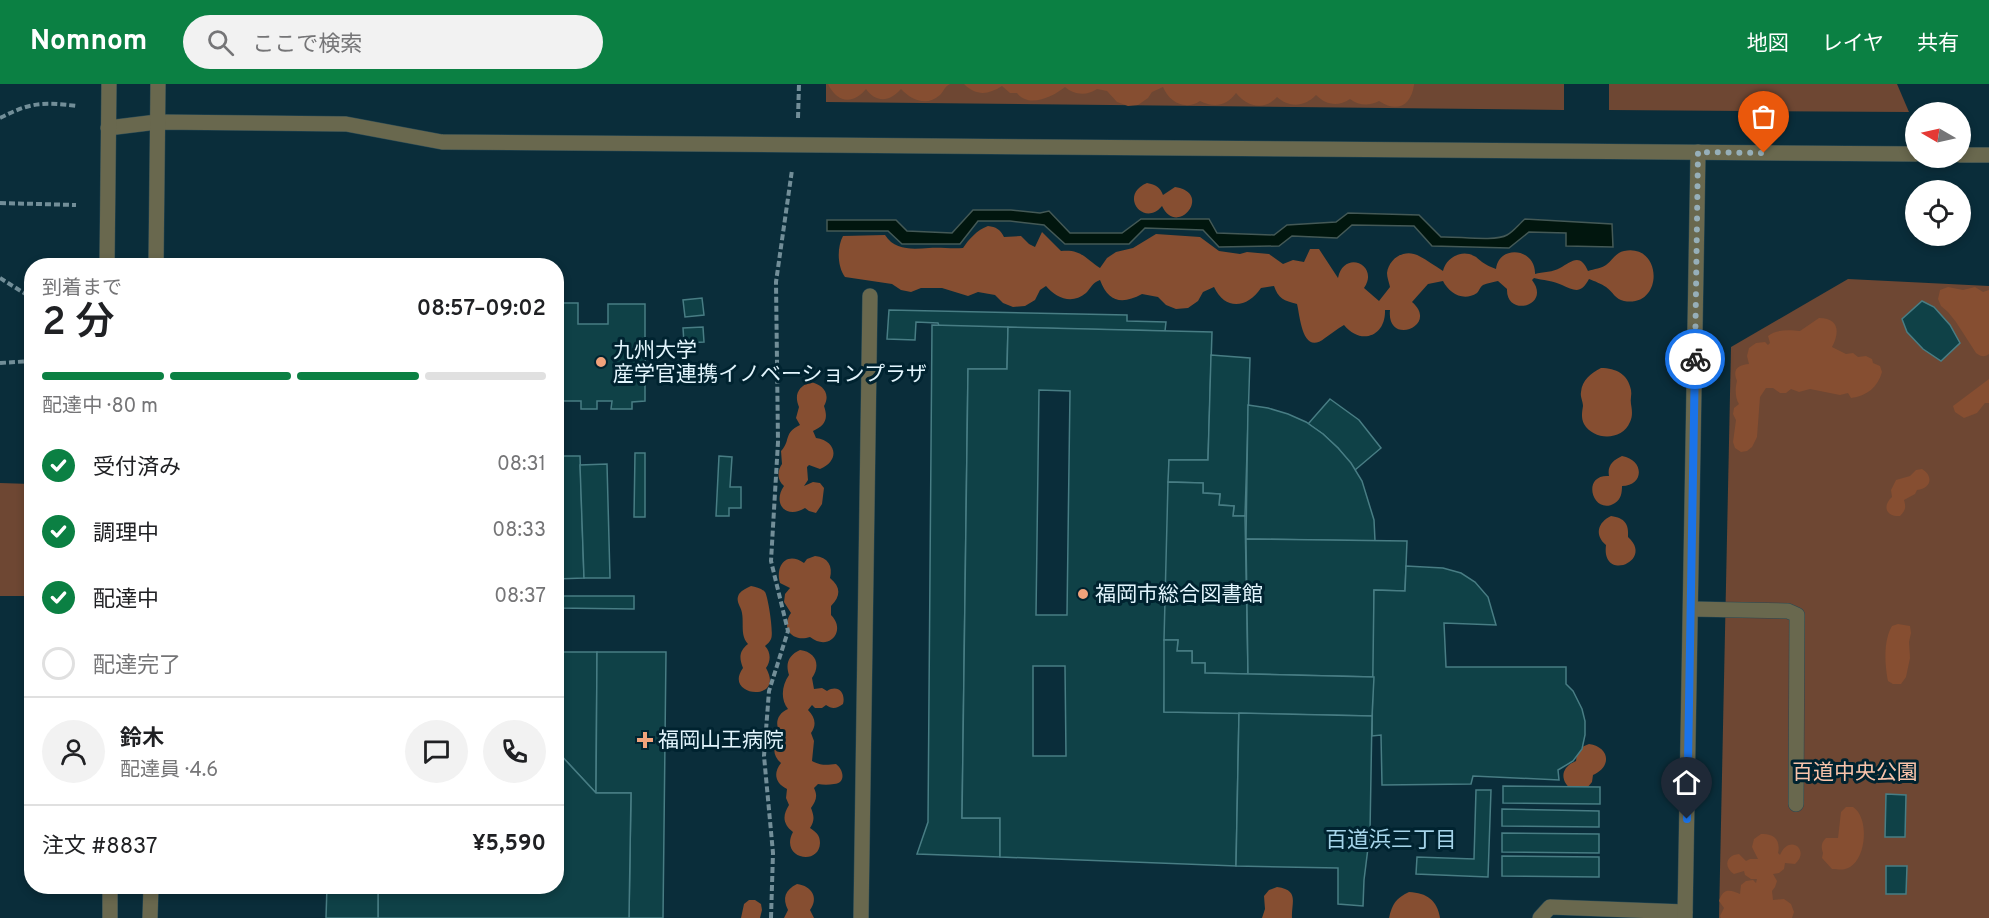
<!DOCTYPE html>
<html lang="ja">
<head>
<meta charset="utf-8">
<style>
	body { margin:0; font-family:Overpass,"Noto Sans JP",sans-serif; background:#f2f2f2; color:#202124; height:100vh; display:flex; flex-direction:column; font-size:22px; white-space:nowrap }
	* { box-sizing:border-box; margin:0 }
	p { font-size:20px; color:#757577 }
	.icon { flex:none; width:33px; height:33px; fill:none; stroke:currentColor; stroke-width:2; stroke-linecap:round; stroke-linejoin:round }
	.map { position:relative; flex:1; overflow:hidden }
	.details { position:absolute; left:24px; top:174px; width:540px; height:636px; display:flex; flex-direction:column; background:#fff; border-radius:24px; box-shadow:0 3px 9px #0003 }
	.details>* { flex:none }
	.needle { width:39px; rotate:279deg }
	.tools { position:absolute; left:1905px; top:18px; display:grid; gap:12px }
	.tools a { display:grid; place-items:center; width:66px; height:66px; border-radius:50%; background:#fff; box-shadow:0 3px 9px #0003; font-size:30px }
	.pin { position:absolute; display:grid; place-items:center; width:51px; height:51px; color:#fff; margin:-62px -26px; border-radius:50% 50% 50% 0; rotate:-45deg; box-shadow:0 0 6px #0007 }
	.pin .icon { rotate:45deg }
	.courier { position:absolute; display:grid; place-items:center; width:60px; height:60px; margin:-30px; border:4px solid #1a73e8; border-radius:50%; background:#fff; color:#222; box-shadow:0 2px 8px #0007 }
	.head em { font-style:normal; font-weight:600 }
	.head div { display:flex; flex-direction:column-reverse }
	.head { display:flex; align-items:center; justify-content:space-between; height:102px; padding:0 18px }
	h1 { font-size:39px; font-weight:600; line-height:45px }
	.bar { display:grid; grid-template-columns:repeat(4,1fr); gap:9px 6px; align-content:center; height:72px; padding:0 18px }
	.bar i { height:8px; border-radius:4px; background:#e0e0e0 }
	.bar .on { background:#0b8043 }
	.bar p { grid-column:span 4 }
	.line { display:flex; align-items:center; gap:15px; padding:0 18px; border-top:2px solid #e0e0e0 }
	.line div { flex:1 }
	.round { display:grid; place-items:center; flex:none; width:63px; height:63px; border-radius:32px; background:#f2f2f2 }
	ol { padding:0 18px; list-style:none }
	li { display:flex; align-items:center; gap:18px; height:66px }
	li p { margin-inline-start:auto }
	li .icon { padding:6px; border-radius:50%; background:#0b8043; color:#fff; stroke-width:4 }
	li:last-child { color:#757577 }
	li i { width:33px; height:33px; border:3px solid #e0e0e0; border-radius:50% }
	header { display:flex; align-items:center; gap:36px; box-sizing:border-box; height:84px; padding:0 30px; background:#0b8043; color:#fff }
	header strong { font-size:28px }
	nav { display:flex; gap:33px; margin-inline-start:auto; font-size:21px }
	.search { width:420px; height:54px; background:#f2f2f2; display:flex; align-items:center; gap:15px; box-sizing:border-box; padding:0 21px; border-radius:33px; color:#757577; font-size:22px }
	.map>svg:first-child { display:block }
</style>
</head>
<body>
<header>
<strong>Nomnom</strong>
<div class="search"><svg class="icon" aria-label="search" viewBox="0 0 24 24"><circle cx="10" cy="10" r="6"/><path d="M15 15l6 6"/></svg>ここで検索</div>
<nav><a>地図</a><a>レイヤ</a><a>共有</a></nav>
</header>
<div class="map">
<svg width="1989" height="834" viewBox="0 0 1989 834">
	<rect width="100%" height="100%" fill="#0a2d3a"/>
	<g fill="#6e4733">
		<polygon points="826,0 1564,0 1564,26 826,18"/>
		<polygon points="1609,0 1897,0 1909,28 1609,26"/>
		<polygon points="1848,195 1989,202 1989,834 1719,834 1731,263"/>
		<polygon points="0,399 31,400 31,512 0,512"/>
	</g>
	<g fill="#864e31">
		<path d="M 828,0 L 950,0 C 944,3 945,6 940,11 C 927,23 911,16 901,5 C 890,18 876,19 866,5 C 853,21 837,19 828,0 Z"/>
		<path d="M 964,0 L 1414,0 L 1414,1 C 1411,22 1397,29 1379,17 C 1370,22 1359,22 1350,15 C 1338,23 1326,21 1316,11 C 1305,23 1289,24 1277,13 C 1264,27 1247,23 1236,9 C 1227,22 1214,24 1200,17 C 1185,27 1169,18 1163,3 L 1152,8 L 1148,14 L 1138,21 L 1128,22 L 1117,18 L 1107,7 L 1097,5 C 1087,12 1074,11 1065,3 C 1054,12 1029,25 1017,9 L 1010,9 L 1002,2 C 988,11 976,12 964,0 Z"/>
		<path d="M 1147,99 C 1156,101 1160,103 1163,111 L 1175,103 C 1214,109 1177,154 1162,122 C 1144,144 1118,111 1147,99 Z"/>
		<path d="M 988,142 C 996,143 1000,145 1004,153 L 1021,152 L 1029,160 L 1035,163 L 1042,148 L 1061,167 C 1081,165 1085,174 1100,184 L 1107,174 L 1116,168 L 1133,164 L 1156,150 L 1200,153 L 1219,167 L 1240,170 L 1247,168 L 1269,170 L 1283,180 L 1293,176 L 1304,178 L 1310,165 L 1319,165 L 1338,194 C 1344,165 1380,181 1364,204 L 1379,217 L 1390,203 C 1389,198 1387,194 1387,189 C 1389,174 1405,164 1419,172 C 1427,176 1435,182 1443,187 C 1446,174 1461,165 1474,172 C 1477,173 1479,176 1482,178 C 1486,181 1491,183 1496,185 C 1499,160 1536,164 1535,190 C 1542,188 1554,188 1560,184 C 1571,178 1580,168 1588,187 C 1594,185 1602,184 1606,181 C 1613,176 1615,169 1624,167 C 1663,159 1664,224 1624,217 C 1615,215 1613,208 1606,203 C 1602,200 1594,197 1589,195 C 1581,210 1575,207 1562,201 C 1554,197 1542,196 1534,194 L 1532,196 C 1552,222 1506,234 1507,205 L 1498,197 C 1494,198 1487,199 1483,201 C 1480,203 1479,207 1477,209 C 1463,218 1449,209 1443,197 L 1428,200 L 1412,218 C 1440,242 1386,263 1390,226 L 1385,226 C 1386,252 1361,262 1344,241 C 1337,245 1332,249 1325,254 C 1302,273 1300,231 1297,220 C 1284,217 1278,214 1274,202 L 1261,204 C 1248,224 1225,227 1214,203 L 1203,208 L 1198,217 L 1188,224 L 1176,225 L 1166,221 L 1158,213 L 1142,210 C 1122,221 1108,218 1100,196 C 1092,199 1091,204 1086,209 C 1072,221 1056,214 1046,202 L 1040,206 L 1035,216 L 1025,222 L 1013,223 L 1003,219 L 995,211 L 978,208 L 968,212 L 942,204 L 921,204 L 911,208 L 901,206 L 892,200 L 845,193 C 837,182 837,163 843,152 L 885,151 C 895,167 913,165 929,164 C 940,163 951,165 963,164 C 969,155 977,146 988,142 Z"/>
		<path d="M 1948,203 L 1963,206 L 1975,203 L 1983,208 L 1989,206 L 1989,270 C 1984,274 1980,272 1976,269 L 1956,238 L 1948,228 L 1941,222 L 1938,215 L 1940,206 Z"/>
		<path d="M 1819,234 C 1839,234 1840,248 1832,263 L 1846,270 L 1853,269 L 1858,273 L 1866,272 L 1872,275 L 1873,279 L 1880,282 L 1882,288 C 1878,303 1867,312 1851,314 L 1848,309 L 1840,311 L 1810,305 L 1799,308 L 1791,305 L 1786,309 L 1780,309 L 1773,304 L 1766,304 L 1760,313 L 1757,353 L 1752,363 L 1747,367 L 1741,368 L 1735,364 L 1733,358 L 1736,336 L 1733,330 L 1734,324 L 1739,320 C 1735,314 1735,304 1737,297 C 1732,285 1738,281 1749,280 L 1747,272 L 1749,264 L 1756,259 L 1765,258 L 1768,261 L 1770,259 L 1768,252 C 1776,245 1790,246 1800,247 Z"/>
		<path d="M 1601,284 C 1616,284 1628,290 1631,306 C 1632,311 1630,315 1631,320 C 1632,326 1633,332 1630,338 C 1622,357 1594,357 1584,340 C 1581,334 1582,328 1583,322 C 1583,317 1580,313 1581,308 C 1582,296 1591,289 1601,284 Z"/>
		<polygon points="1989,295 1989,319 1985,319 1977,329 1964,334 1955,328 1953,322"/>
		<path d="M 810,298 C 823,300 831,310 824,322 C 829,336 824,342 813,347 L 816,354 C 837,357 840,377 820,385 L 809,381 L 807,383 L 808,396 L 804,402 L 813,398 L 820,399 L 824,404 L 822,420 L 816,429 L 809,427 L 805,424 C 786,436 772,419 784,402 C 777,396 777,387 782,380 L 781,367 C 791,357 783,349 800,341 L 796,334 L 799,323 C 794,311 798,303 810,298 Z"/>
		<path d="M 1622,372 C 1645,376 1644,402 1622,402 C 1622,409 1621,415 1615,419 C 1593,433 1580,390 1609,392 C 1607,382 1613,376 1622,372 Z"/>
		<path d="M 1922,385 C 1934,392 1931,405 1917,406 L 1915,410 L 1904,416 C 1906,423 1906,426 1900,432 C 1886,433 1882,422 1892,413 L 1891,406 L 1896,396 L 1910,392 L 1916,386 Z"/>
		<path d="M 1611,432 C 1625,434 1629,440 1628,453 C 1655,477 1601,499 1606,461 C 1594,451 1598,438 1611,432 Z"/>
		<path d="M 815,472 C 828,473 833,482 830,494 C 841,503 841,512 831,522 L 831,531 C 847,547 829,568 810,553 C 793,559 780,544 791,529 L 784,518 L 785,510 L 790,504 L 780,499 C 775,481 787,467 804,479 L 807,475 Z"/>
		<path d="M 751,502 C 756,503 761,504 765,508 C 768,512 774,550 771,555 C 770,558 767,560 765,562 C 771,568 771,577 766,584 C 786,619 722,613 743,584 C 739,574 739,567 748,560 C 740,551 744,540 742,529 C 741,522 735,518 739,510 C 742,506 747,504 751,502 Z"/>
		<path d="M 1898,540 L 1910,542 L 1911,549 L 1909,558 L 1910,574 L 1906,593 L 1901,600 L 1893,600 L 1888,597 C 1885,581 1883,557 1892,542 Z"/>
		<path d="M 800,566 C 816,568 821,581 812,594 L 814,605 L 822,604 L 827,607 C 838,600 846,609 843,620 C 836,625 832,625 826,621 L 822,624 L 815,624 L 812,621 L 808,626 C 815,633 817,641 811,649 L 814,657 L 812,677 C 821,682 827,681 836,680 C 844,686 846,699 834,700 C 829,701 823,701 818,700 L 814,704 C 818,712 816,717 811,724 C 814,732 815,736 810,744 C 816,748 820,751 820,759 C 819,783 779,774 793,748 C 783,740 782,732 789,721 L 786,714 L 787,705 C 775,699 773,689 781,679 C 771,670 773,660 782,652 C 774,642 776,630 788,625 C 780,615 782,601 789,591 C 785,579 789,571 800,566 Z"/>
		<path d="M 1589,660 C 1610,663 1612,683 1593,691 L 1592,698 L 1587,704 L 1572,706 C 1559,696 1561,683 1576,677 C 1577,667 1580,663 1589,660 Z"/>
		<path d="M 1846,723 L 1853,723 C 1869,733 1867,773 1850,783 C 1843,787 1839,785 1832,785 L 1822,774 L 1823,769 C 1821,763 1821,759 1826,754 L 1838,754 L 1841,728 Z"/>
		<path d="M 1761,750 C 1774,749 1781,756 1778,769 L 1780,771 C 1789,749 1811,766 1795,780 L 1785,779 L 1784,785 L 1779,789 L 1773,790 L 1777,797 L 1775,803 L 1772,807 L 1773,816 L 1784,815 L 1791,820 L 1794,828 L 1792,834 L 1721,834 L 1720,832 L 1724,824 L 1719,817 C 1723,803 1731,806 1740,810 L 1741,801 L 1746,797 L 1753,796 L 1756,799 L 1757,795 L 1751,795 L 1745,791 L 1744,787 L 1734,790 C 1723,783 1726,771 1739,770 L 1746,777 L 1750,775 L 1758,775 L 1752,763 L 1754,755 Z"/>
		<path d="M 797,800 C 812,802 819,814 810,826 L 814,834 L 784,834 L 788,826 C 782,814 785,806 797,800 Z"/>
		<path d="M 1277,803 C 1300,806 1291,819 1292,834 L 1262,834 L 1265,825 L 1264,812 L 1269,806 Z"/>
		<path d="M 1409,808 C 1427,809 1437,816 1440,834 L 1389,834 C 1392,820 1396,814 1409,808 Z"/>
		<polygon points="749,816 755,816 761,820 762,826 760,834 741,834 744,820"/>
	</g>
	<path fill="#01160e" stroke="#445956" stroke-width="1.5" d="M 973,126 L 1011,126 L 1040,129 L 1049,127 L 1070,149 L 1122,149 L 1141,135 L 1209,135 L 1217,149 L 1274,151 L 1287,141 L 1336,138 L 1348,129 L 1419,131 L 1441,153 C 1456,152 1495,158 1507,151 C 1513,148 1519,140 1525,135 L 1612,140 L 1613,163 L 1566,162 L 1566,149 L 1529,148 L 1509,164 L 1432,162 L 1414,142 L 1352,141 L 1337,154 L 1292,152 L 1279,162 L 1219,163 L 1203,146 L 1145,144 L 1129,160 L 1065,160 L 1044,141 L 1010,137 L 978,137 L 960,160 L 902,160 L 888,147 L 827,147 L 827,136 L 896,136 L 907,147 L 952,149 Z"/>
	<g fill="#0f4147" stroke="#487d84" stroke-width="1.5" fill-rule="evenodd">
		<polygon points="702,214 704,231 685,233 683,216"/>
		<polygon points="1922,217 1934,223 1950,241 1960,259 1941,277 1923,265 1907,248 1902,235"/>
		<polygon points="556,219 578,219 578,240 608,240 608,220 645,220 645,317 632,318 632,325 611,325 612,317 597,317 597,325 581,325 581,317 562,317 563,324 556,324"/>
		<polygon points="889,226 1127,231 1127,237 1166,238 1165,247 939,242 938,239 916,238 915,256 887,255"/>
		<polygon points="932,241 1008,243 1007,285 968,285 962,734 1000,734 1000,773 917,770 928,738"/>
		<polygon points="703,243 704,258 684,259 683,244"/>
		<path d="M 1008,243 L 1212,248 L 1208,376 L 1169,376 L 1164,628 L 1239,629 L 1236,782 L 1000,773 L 1000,734 L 962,734 L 968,285 L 1007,285 ZM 1039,306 L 1070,307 L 1067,531 L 1036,531 ZM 1033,582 L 1065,582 L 1066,672 L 1033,672 Z"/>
		<polygon points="1211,271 1250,274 1245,432 1233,432 1234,422 1219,421 1220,410 1203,409 1203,399 1168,398 1169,376 1208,376"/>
		<polygon points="1330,315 1359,336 1381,364 1355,386 1338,364 1323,350 1308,340"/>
		<polygon points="1248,321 1268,324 1288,330 1306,338 1323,350 1338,364 1351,379 1362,397 1374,436 1375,457 1246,455"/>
		<polygon points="635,369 645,369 645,433 634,433"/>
		<polygon points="556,372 580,372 584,494 556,495"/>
		<polygon points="719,372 732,373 730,403 741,403 741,424 729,424 729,432 716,432"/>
		<polygon points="607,380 610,494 584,494 580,381"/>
		<polygon points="1168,398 1203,399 1203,409 1220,410 1219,421 1234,422 1233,432 1245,432 1248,590 1205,589 1205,579 1192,579 1192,567 1177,567 1178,556 1164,556"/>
		<polygon points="1246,455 1407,457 1405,507 1374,506 1374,593 1248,590"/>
		<polygon points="1406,482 1443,484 1461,489 1475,498 1488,513 1496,541 1444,539 1446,583 1566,583 1566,600 1573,607 1582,625 1585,637 1585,651 1582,665 1573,677 1558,686 1559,696 1473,692 1471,700 1382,701 1381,651 1372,652 1374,506 1405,507"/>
		<polygon points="556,512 634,512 634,525 556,524"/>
		<polygon points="1164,556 1178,556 1177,567 1192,567 1192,579 1205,579 1205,589 1374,593 1372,632 1164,628"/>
		<polygon points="556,568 597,568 596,709 556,666"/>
		<polygon points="597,568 666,568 663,834 629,834 631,709 596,709"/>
		<polygon points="1239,629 1372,632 1370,748 1364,796 1363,822 1338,820 1338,784 1236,782"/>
		<polygon points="556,666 596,709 631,709 629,834 378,834 378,802 556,802"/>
		<polygon points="1503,702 1600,703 1600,720 1503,719"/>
		<polygon points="1476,706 1491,706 1488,793 1416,790 1417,773 1474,775"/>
		<polygon points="1886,710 1906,711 1905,753 1885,753"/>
		<polygon points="1502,725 1599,727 1599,743 1502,742"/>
		<polygon points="1502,749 1599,750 1599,769 1502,768"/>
		<polygon points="1502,772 1599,773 1599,793 1502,792"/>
		<polygon points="1886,782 1907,782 1906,810 1886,810"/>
		<polygon points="327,802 378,802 378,834 326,834"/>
	</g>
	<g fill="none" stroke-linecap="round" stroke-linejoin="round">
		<defs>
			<g id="minor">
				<polyline points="108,44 157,38 346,40 442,58 1916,70"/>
				<polyline points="1960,71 1989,71"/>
				<polyline points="107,182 109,0"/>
				<polyline points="156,182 158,0"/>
				<polyline points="1691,525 1788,527 1797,531 1796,720"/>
				<polyline points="110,834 110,802"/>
				<polyline points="150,834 151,802"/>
				<polyline points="861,834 870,212"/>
				<polyline points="1540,834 1550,823 1685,828"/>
				<polyline points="1685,834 1698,68"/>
			</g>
		</defs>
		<use href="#minor" stroke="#284955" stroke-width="16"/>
		<g stroke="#728e98" stroke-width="4" stroke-dasharray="6 3" stroke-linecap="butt">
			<path d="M 0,34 C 31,18 43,18 77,22"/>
			<polyline points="798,34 799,0"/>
			<polyline points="0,119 76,121"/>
			<polyline points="0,194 32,214"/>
			<polyline points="0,279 32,277"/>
			<polyline points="771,834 773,769 764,672 769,607 788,547 771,477 778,358 776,198 792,86"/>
		</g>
		<use href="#minor" stroke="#69684e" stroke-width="15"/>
	</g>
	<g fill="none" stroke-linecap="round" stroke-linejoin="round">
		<polyline stroke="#96afb9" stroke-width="6" stroke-dasharray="0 10.8" points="1695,275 1698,68 1764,69"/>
		<polyline stroke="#1a73e8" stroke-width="8" points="1687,735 1695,275"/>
	</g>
	<g fill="#f1a27b" stroke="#002330" stroke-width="2">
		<circle cx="601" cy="278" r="6"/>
		<circle cx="1083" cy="510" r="6"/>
		<path d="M642 647h6v6h6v6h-6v6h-6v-6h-6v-6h6z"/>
	</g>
	<g text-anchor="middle" stroke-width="6" stroke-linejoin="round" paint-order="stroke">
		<g font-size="21" fill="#e2f5fd" stroke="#002330" text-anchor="start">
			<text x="613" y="273">九州大学<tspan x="613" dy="24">産学官連携イノベーションプラザ</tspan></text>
			<text x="1095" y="517">福岡市総合図書館</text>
			<text x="658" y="663">福岡山王病院</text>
		</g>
		<g font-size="21" fill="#f9c4ab" stroke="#002330">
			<text x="1855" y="695">百道中央公園</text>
		</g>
		<g font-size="22" fill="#a5d4e9" stroke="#002330">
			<text x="1391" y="763">百道浜三丁目</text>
		</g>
	</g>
</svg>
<div class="tools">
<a><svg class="needle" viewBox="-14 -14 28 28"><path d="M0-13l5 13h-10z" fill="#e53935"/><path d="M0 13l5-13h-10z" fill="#757577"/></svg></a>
<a><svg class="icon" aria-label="locate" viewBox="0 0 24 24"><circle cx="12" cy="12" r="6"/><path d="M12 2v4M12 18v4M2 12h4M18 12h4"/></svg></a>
</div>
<div class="pin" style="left:1764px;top:69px;background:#ea580c"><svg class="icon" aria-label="bag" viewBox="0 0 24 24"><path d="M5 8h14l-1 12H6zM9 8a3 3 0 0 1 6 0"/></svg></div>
<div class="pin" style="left:1687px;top:735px;background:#1f2937"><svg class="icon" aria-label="home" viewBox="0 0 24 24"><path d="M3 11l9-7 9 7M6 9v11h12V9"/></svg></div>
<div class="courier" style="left:1695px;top:275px"><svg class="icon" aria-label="bike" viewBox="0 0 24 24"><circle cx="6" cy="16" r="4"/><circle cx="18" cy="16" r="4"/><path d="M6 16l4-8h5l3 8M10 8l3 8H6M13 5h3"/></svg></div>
<section class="details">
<div class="head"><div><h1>2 分</h1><p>到着まで</p></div><em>08:57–09:02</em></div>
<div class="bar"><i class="on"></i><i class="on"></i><i class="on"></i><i></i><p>配達中 · 80 m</p></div>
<ol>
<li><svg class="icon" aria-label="check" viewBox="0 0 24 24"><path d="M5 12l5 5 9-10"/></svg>受付済み<p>08:31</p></li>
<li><svg class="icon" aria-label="check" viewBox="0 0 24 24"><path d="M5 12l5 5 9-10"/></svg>調理中<p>08:33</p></li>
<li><svg class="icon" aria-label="check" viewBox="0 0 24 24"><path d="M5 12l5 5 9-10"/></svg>配達中<p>08:37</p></li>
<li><i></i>配達完了</li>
</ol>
<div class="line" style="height:108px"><a class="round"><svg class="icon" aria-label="person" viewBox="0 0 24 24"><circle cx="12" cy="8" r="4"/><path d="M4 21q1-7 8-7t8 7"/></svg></a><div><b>鈴木</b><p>配達員 · 4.6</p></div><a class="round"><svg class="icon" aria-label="chat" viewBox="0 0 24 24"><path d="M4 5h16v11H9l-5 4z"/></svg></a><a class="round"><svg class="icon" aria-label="phone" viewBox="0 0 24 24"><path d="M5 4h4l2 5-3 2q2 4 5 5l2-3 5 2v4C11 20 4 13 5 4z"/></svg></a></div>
<div class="line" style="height:78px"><div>注文 #8837</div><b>¥5,590</b></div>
</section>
</div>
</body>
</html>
